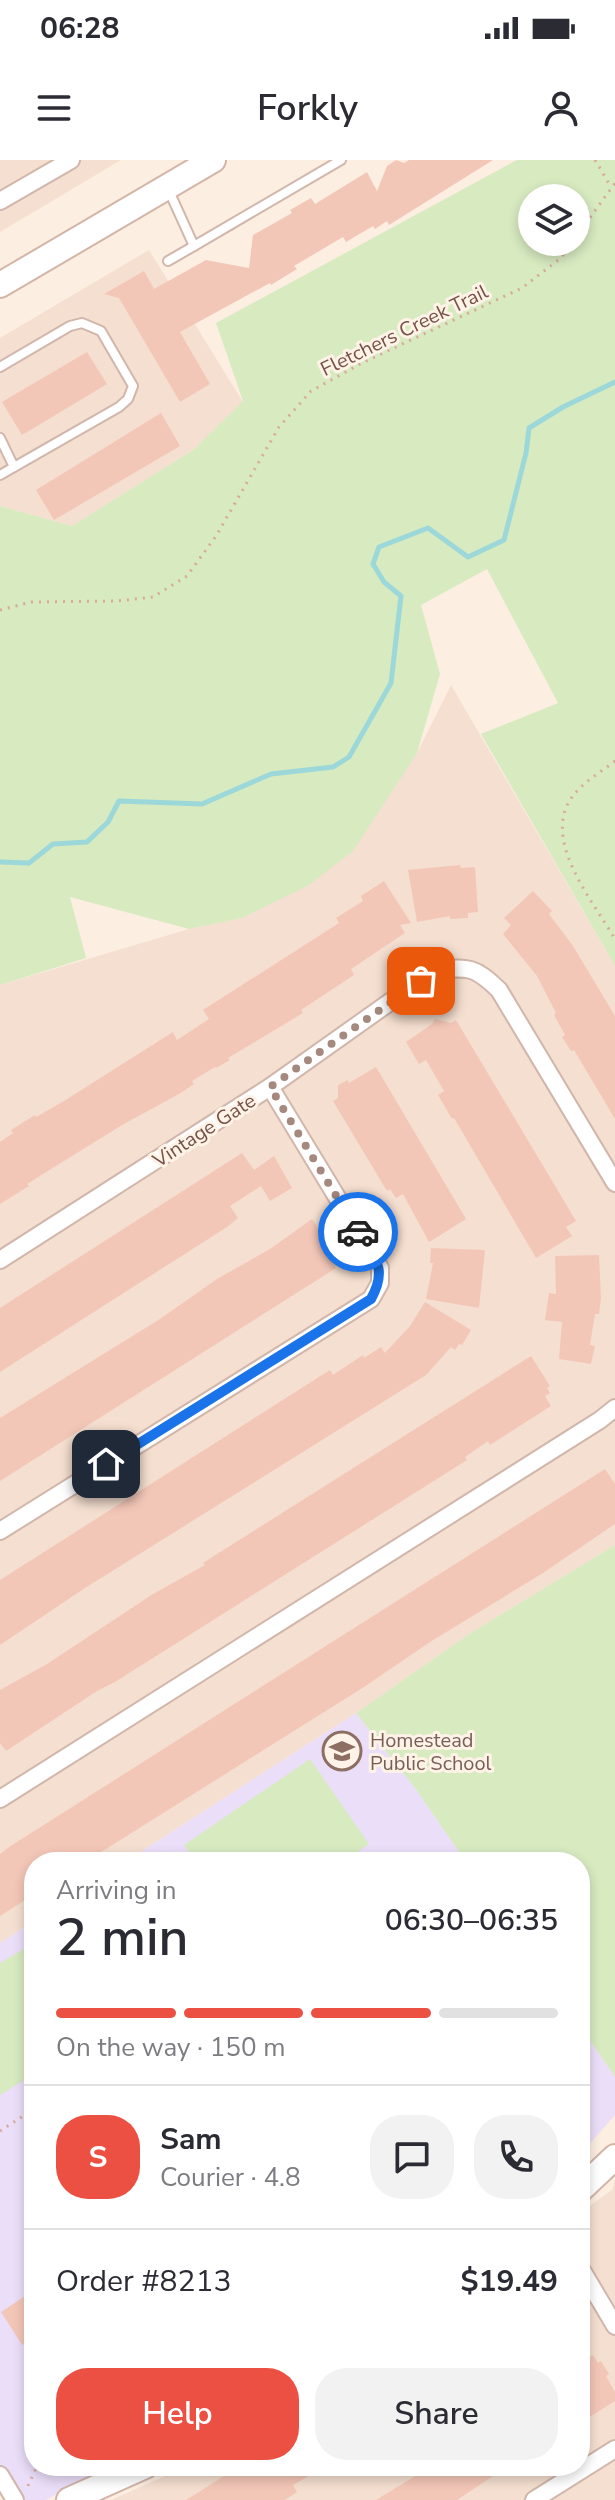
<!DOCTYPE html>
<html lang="en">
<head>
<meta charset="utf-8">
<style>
	body { margin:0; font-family:"Nunito Sans",sans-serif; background:#f2f2f3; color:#2b2b33; height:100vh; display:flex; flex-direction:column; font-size:30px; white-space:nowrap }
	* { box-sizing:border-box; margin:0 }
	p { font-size:26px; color:#7c7c81 }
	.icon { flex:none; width:44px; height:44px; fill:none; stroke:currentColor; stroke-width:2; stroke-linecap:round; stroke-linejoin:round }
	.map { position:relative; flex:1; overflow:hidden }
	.details { position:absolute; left:24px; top:1692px; width:566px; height:624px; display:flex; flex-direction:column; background:#fff; border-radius:32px; box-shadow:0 4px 12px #0003 }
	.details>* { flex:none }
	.tools { position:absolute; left:518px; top:24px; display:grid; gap:16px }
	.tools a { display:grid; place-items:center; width:72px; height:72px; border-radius:50%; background:#fff; box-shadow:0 4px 12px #0003; font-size:40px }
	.pin { position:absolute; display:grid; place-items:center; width:68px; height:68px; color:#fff; margin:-34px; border-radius:16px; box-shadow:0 4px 12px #0006 }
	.courier { position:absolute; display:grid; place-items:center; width:80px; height:80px; margin:-40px; border:6px solid #1a73e8; border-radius:50%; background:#fff; color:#222; box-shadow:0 2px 10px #0007 }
	.headline em { font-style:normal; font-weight:600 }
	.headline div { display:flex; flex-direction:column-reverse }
	.headline { display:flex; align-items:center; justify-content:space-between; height:136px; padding:0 32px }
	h1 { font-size:52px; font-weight:600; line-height:60px }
	.bar { display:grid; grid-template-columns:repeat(4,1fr); gap:12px 8px; align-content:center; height:96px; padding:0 32px }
	.bar i { height:10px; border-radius:6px; background:#e1e1e2 }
	.bar .current { background:#eb5043 }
	.bar p { grid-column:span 4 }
	.line { display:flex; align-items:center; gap:20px; padding:0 32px; border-top:2px solid #e1e1e2 }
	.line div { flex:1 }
	.round { display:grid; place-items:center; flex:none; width:84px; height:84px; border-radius:32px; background:#f2f2f3 }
	.cta { display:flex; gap:16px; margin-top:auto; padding:16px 32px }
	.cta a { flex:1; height:92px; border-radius:32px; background:#eb5043; color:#fff; font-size:32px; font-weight:600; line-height:92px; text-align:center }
	.cta a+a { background:#f2f2f3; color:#2b2b33 }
	.status { display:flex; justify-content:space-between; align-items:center; height:56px; padding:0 40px; background:#fff; direction:ltr }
	.status svg { height:22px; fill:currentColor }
	header { display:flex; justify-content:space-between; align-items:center; height:104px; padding:0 32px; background:#fff; font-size:36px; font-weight:600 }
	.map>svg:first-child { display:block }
</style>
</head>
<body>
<div class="status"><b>06:28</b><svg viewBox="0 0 49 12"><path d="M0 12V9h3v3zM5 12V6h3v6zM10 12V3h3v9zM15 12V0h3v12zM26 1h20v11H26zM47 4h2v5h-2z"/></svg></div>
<header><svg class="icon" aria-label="menu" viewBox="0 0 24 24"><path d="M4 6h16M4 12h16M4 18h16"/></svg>Forkly<svg class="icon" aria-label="person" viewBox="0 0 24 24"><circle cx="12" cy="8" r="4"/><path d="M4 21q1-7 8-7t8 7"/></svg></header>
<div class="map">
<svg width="615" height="2340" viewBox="0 0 615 2340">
	<rect width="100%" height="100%" fill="#fdeee2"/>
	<g fill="#f5dfd0">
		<polygon points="0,0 121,0 0,72"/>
		<polygon points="149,90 243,242 193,290 72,366 0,346 0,178"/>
		<polygon points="451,525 615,806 615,1385 469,1474 356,1553 125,1702 34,1702 34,1761 0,1783 0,825 189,769 242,758 417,593"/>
		<polygon points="615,2018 615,2340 111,2340 188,2306 580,2306 580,2053 613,2029"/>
	</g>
	<g fill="#ebdef9">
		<polygon points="356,1553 415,1628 466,1702 125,1702"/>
		<polygon points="34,1761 34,2306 106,2306 46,2340 16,2340 0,2310 0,1783"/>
		<polygon points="580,1866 615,1917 615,1955 580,1995"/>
	</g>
	<g fill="#d7eac0" fill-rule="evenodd">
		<path d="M 517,0 L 615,0 L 615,806 L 481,574 L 558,543 L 487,409 L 421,445 L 440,514 L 417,593 L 353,691 L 309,725 L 242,758 L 189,769 L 70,737 L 86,798 L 0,825 L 0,346 L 72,366 L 193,290 L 243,241 L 216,163 ZM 532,38 L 576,38 L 576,82 L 532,82 Z"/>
		<polygon points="615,1385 615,1917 580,1866 580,1702 466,1702 415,1628 356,1553 469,1474"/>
		<polygon points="310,1599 369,1684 343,1702 196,1702 184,1685"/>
		<polygon points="34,1783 34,1914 0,1935 0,1803"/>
	</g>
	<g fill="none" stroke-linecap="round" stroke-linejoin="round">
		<polyline stroke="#9cd8d9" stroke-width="5" points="0,702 29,703 53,684 87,682 108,662 119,641 202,644 271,614 333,607 349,597 391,523 401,436 384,422 373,404 379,387 428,368 468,397 504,380 526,293 529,268 563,247 615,222"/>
	</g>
	<g fill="#f3c7b8">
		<polygon points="396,0 404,3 409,0 493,0 389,65 387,61 375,69 373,66 346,82 343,77 294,106 297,109 271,125 270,123 180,172 210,224 180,242 119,138 104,134 144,111 154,129 206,100 249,108 253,75 292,53 290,50 311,38 315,44 367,12 377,31 387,6"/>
		<polygon points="87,192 107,224 22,275 2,242"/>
		<polygon points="161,253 180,286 54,360 36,330"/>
		<polygon points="460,705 461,708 475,707 478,752 468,753 468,758 450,759 450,756 417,762 408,710"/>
		<polygon points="384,721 411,763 400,765 405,773 351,809 354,815 301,850 303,853 228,898 230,900 216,908 215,907 192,921 194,924 179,934 122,965 27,1024 29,1026 0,1044 0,982 13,973 11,970 35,955 36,957 64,941 173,872 177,880 209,859 203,850 339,763 336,758 363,741 361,736"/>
		<polygon points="533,731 552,751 549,754 573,786 615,856 615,959 574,890 571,891 562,877 565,875 554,855 556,853 537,816 503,774 511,765 504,758"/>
		<polygon points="435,859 451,863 456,860 576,1061 566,1067 572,1076 536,1098 454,958 452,959 438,935 444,931 426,900 419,904 406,882 432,864"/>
		<polygon points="376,907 466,1059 429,1082 403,1034 396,1038 390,1029 387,1031 333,941 338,938 338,925 348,920 349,923"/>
		<polygon points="242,993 254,1010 274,996 292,1028 270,1041 261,1026 230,1046 238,1058 227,1067 0,1212 0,1148"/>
		<polygon points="312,1059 323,1076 325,1075 336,1087 338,1094 332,1102 336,1108 0,1321 0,1258 160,1159 217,1119 270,1089"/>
		<polygon points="431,1088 485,1090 479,1148 426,1139 433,1103 430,1103"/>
		<polygon points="599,1095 601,1138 599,1154 595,1154 590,1185 595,1186 591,1204 559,1199 562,1162 545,1160 549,1133 556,1134 555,1096"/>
		<polygon points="425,1142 471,1170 462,1185 459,1184 455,1190 451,1187 426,1215 85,1428 0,1485 0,1420 330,1210 333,1215 363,1195 364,1198 381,1187 385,1193 410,1166"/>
		<polygon points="531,1196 550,1226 547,1228 550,1233 545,1236 551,1246 490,1285 488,1281 465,1297 467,1300 115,1522 97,1531 6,1591 0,1583 0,1530 47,1504 153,1434 205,1405 203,1403 217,1394"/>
		<polygon points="605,1309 615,1324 615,1364 543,1413 430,1482 364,1527 90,1699 83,1702 34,1702 34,1732 28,1735 30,1737 0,1756 0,1694 9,1687"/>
		<polygon points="34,2130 34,2178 22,2185 1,2152"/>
		<polygon points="593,2195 598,2203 601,2201 609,2214 606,2216 615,2232 615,2241 580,2263 580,2203"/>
		<polygon points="240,2306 326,2306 293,2325 297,2332 285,2340 186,2340"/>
		<polygon points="423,2306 508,2306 457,2340 376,2340 425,2310"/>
	</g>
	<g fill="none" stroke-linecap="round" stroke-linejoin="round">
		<defs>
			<g id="lane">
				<polyline points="194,86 341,0"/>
				<polyline points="168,101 194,86 169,31"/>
				<polyline points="0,207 70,166 82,163 101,171 133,226 128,239 119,247 0,315"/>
				<polyline points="0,278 14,307"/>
			</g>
			<g id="street">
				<polyline points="0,41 71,0"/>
				<path d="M 0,1100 L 270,927 L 435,810 C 469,807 474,806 499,830 L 615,1023"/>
				<polyline points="0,1371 371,1139 380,1123 380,1108 270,927"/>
				<polyline points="0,1639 600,1260 615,1248"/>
				<polyline points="580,2107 615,2166"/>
				<polyline points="0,2315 15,2340"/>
				<polyline points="534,2340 615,2289"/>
			</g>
			<g id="secondary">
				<polyline points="0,125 213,0"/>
				<polyline points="580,2030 615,1997"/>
				<polyline points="69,2340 145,2306"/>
			</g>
		</defs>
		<use href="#lane" stroke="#d0b6ab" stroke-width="12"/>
		<use href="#street" stroke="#d0b6ab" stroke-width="20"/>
		<use href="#secondary" stroke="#d3b5a8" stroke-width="28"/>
		<g stroke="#d8aa9c" stroke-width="3" stroke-dasharray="2 6" stroke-linecap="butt">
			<polyline points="595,0 611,27"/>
			<polyline points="576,77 615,23"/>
			<polyline points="0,450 31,442 117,441 153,437 187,416 216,376 279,267 311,231 364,202 522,128 561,98 572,82"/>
			<path d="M 615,601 C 601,612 583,622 572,637 C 541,680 593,741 615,779"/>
			<polyline points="0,1971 34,1949"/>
			<polyline points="28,2326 37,2306"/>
		</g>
		<use href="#lane" stroke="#fff" stroke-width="8"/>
		<use href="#street" stroke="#fff" stroke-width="16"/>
		<use href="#secondary" stroke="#fff" stroke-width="24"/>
	</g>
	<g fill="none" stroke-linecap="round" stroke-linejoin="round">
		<polyline stroke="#a5887e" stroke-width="8" stroke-dasharray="0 14.4" points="358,1072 270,927 421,821"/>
		<path stroke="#1a73e8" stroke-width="10" d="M 106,1304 L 371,1139 C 388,1108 375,1099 358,1072"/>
	</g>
	<defs>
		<symbol id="school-ring" viewBox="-11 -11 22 22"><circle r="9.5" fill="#fff3e8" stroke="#8d6e63" stroke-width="1.5"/><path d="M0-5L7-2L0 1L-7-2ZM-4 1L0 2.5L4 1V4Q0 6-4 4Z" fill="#8d6e63"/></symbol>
	</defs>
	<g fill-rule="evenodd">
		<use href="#school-ring" x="320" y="1569" width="44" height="44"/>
	</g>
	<g text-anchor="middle" stroke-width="6" stroke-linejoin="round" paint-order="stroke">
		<g font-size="20" fill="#755148" stroke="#fff3e8">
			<text transform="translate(404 170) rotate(-26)" y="7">Fletchers Creek Trail</text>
			<text transform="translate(204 970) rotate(-33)" y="7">Vintage Gate</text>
		</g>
		<g font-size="20" fill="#785e54" stroke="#fff3e8" text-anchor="start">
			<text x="370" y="1587">Homestead<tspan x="370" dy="23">Public School</tspan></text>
		</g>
	</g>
</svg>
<div class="tools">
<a><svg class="icon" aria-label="layers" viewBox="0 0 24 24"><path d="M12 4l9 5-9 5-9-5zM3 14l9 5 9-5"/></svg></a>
</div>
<div class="pin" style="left:421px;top:821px;background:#ea580c"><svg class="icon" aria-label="bag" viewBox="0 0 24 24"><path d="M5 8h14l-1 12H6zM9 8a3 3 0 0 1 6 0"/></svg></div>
<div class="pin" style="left:106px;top:1304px;background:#1f2937"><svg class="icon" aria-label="home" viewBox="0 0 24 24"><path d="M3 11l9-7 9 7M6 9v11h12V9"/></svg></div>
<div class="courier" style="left:358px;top:1072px"><svg class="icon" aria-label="car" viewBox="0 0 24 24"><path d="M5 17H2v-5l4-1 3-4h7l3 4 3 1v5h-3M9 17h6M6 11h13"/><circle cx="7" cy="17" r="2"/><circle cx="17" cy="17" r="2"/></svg></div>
<section class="details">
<div class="headline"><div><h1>2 min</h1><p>Arriving in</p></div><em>06:30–06:35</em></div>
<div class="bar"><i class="current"></i><i class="current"></i><i class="current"></i><i></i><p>On the way · 150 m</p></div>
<div class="line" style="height:144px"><b class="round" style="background:#eb5043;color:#fff">S</b><div><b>Sam</b><p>Courier · 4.8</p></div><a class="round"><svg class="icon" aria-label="chat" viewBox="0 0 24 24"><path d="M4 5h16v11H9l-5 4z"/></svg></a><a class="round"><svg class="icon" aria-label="phone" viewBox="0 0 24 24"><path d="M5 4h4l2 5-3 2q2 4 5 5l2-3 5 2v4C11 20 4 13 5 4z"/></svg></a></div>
<div class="line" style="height:104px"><div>Order #8213</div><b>$19.49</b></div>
<div class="cta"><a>Help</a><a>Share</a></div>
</section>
</div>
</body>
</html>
